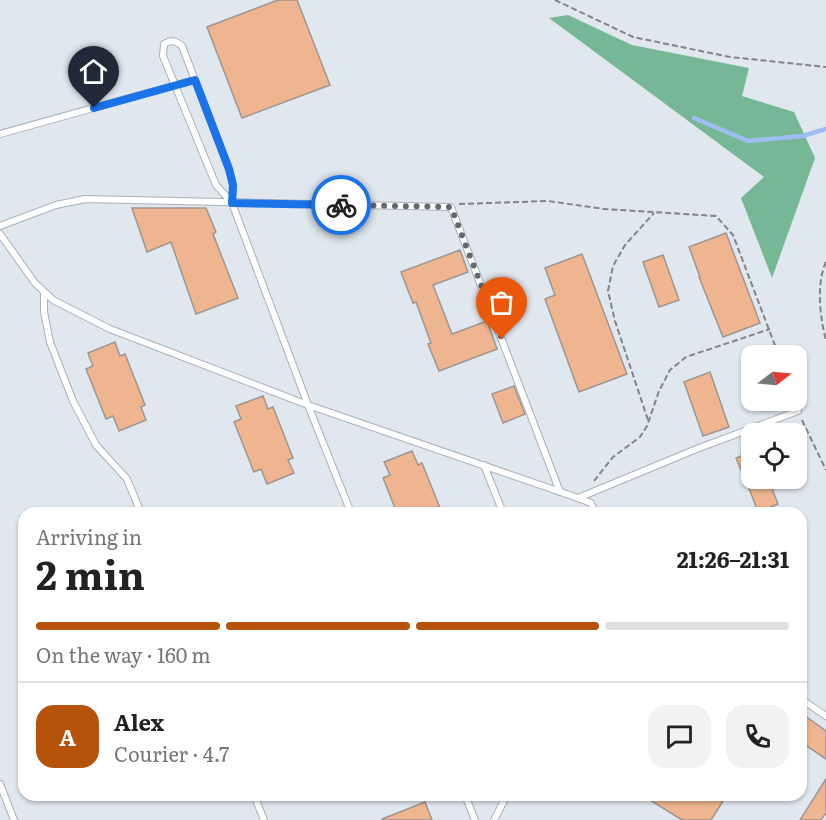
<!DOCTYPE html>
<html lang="en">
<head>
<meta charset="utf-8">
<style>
	body { margin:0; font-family:Literata,serif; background:#f2f2f2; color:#222; height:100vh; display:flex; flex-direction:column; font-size:22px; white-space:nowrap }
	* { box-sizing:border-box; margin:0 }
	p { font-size:20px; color:#767676 }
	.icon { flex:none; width:33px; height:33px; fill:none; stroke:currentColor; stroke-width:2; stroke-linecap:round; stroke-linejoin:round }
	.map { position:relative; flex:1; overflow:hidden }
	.drawer { position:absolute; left:18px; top:507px; width:789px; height:294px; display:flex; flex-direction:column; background:#fff; border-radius:18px; box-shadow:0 2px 4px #0004 }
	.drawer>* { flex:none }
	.needle { width:39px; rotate:74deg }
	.tools { position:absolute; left:741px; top:345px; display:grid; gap:12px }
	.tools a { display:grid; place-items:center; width:66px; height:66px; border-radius:12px; background:#fff; box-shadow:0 2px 4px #0004; font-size:30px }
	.pin { position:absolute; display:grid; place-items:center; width:51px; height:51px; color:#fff; margin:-62px -26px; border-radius:50% 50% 50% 0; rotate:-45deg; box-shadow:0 0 6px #0007 }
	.pin .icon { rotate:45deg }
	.courier { position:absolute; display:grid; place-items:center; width:60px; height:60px; margin:-30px; border:4px solid #1a73e8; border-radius:50%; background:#fff; color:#222; box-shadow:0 2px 8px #0007 }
	.headline em { font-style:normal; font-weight:700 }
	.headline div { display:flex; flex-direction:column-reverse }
	.headline { display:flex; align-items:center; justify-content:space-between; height:102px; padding:0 18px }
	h1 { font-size:39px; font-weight:700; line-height:45px }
	.bar { display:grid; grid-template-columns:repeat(4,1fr); gap:9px 6px; align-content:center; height:72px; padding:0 18px }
	.bar i { height:8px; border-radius:4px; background:#e0e0e0 }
	.bar .on { background:#b45309 }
	.bar p { grid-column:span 4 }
	.line { display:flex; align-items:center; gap:15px; padding:0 18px; border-top:2px solid #e0e0e0 }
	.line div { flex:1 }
	.round { display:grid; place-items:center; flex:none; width:63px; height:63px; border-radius:18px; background:#f2f2f2 }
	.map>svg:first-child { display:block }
</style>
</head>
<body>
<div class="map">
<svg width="826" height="820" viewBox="0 0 826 820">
	<rect width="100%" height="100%" fill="#e1e7ef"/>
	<polygon fill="#76b895" points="568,15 632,45 749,68 742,96 794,112 815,158 772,278 741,198 764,177 549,18"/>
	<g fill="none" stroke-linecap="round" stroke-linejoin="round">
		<polyline stroke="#9ebdf3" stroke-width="4.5" points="694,118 748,141 803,136 826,129"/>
	</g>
	<g fill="#efb590" stroke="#9e958f" stroke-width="1.5">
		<polygon points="278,0 297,0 330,85 242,118 207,27"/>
		<polygon points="132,208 206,208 216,232 213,234 238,298 196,314 171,242 147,252"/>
		<polygon points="726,233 760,323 723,337 699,277 700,277 689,247"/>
		<polygon points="460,250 468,272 433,285 452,334 487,321 497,349 439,371 428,344 431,343 416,302 413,303 401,272"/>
		<polygon points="582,254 627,374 579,392 545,299 555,295 545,268"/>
		<polygon points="663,255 679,300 659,307 643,262"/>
		<polygon points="115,342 120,356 125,354 145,405 141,407 146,420 119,431 113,416 106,419 86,369 93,366 88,353"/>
		<polygon points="710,372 729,427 703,436 684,382"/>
		<polygon points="514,386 525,414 503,423 492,394"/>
		<polygon points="263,396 268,409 273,407 293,458 288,460 294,473 267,484 261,469 254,472 234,422 241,419 236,406"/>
		<polygon points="412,451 418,465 422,463 442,513 397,513 383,478 390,475 384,462"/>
		<polygon points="752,452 752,478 768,478 778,504 758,512 742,470 741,470 736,458"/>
		<polygon points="801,713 826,731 826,759 801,742"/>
		<polygon points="826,779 826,813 821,820 800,820"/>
		<polygon points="642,795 727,795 711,820 682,820"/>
		<polygon points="425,802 432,820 382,820 382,819"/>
	</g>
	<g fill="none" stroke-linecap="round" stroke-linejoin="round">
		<defs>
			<g id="lane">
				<polyline points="0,134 194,80"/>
				<path d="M 232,203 L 233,185 L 229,169 L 182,46 C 175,40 171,40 164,44 L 163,56 L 216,185 L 232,203 L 308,405 L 351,513"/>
				<polyline points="0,226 56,205 85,199 451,207 560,492"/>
				<polyline points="0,234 35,283 53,300 110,329 308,405 578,498 591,503 595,513"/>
				<polyline points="44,292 44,312 50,342 73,401 96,445 127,479 141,513"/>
				<polyline points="484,465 503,513"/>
				<polyline points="578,498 699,448 798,411"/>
				<polyline points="801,699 826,716"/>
				<polyline points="0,784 14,820"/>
				<polyline points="254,795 264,820"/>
				<polyline points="465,795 475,820"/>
				<polyline points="494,820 507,795"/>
			</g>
		</defs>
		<use href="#lane" stroke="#aab0b8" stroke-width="8"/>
		<g stroke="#80848a" stroke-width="2" stroke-dasharray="6 3" stroke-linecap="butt">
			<polyline points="555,0 633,37 730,57 826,67"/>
			<polyline points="459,204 548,201 605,209 716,216 733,235 779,356"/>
			<path d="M 826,262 C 816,283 820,319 826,340"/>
			<polyline points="648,420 615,321 608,291 613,266 625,245 654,213"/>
			<polyline points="802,420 826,470"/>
			<polyline points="594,481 613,457 640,437 647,426 659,391 670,370 686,357 770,329"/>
		</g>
		<use href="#lane" stroke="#fff" stroke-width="6"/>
	</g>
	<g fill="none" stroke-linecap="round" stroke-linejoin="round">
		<polyline stroke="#64686c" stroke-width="6" stroke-dasharray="0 10.8" points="341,205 451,207 502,339"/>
		<polyline stroke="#1a73e8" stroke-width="8" points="94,108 195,80 229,169 233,185 232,203 341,205"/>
	</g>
</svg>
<div class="tools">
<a><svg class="needle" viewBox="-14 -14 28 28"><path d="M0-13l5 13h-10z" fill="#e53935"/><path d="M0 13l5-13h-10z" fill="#767676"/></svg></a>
<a><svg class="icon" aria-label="locate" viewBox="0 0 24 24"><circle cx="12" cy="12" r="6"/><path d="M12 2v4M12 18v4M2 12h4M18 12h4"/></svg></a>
</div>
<div class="pin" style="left:502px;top:339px;background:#ea580c"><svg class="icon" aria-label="bag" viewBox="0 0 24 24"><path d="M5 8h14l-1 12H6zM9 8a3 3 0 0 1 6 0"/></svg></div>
<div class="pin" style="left:94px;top:108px;background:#1f2937"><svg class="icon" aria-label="home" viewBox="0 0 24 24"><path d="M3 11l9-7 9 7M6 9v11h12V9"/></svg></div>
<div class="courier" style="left:341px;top:205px"><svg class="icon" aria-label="bike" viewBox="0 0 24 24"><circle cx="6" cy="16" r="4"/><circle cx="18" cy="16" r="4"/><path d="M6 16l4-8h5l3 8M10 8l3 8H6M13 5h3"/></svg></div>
<section class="drawer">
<div class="headline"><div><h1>2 min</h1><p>Arriving in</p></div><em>21:26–21:31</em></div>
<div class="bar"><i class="on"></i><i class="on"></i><i class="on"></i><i></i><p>On the way · 160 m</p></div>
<div class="line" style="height:108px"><b class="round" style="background:#b45309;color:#fff">A</b><div><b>Alex</b><p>Courier · 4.7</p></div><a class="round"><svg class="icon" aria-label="chat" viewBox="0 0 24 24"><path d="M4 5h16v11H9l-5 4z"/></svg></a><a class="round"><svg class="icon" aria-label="phone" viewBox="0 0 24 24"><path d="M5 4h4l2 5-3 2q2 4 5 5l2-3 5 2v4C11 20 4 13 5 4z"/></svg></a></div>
</section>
</div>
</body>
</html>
